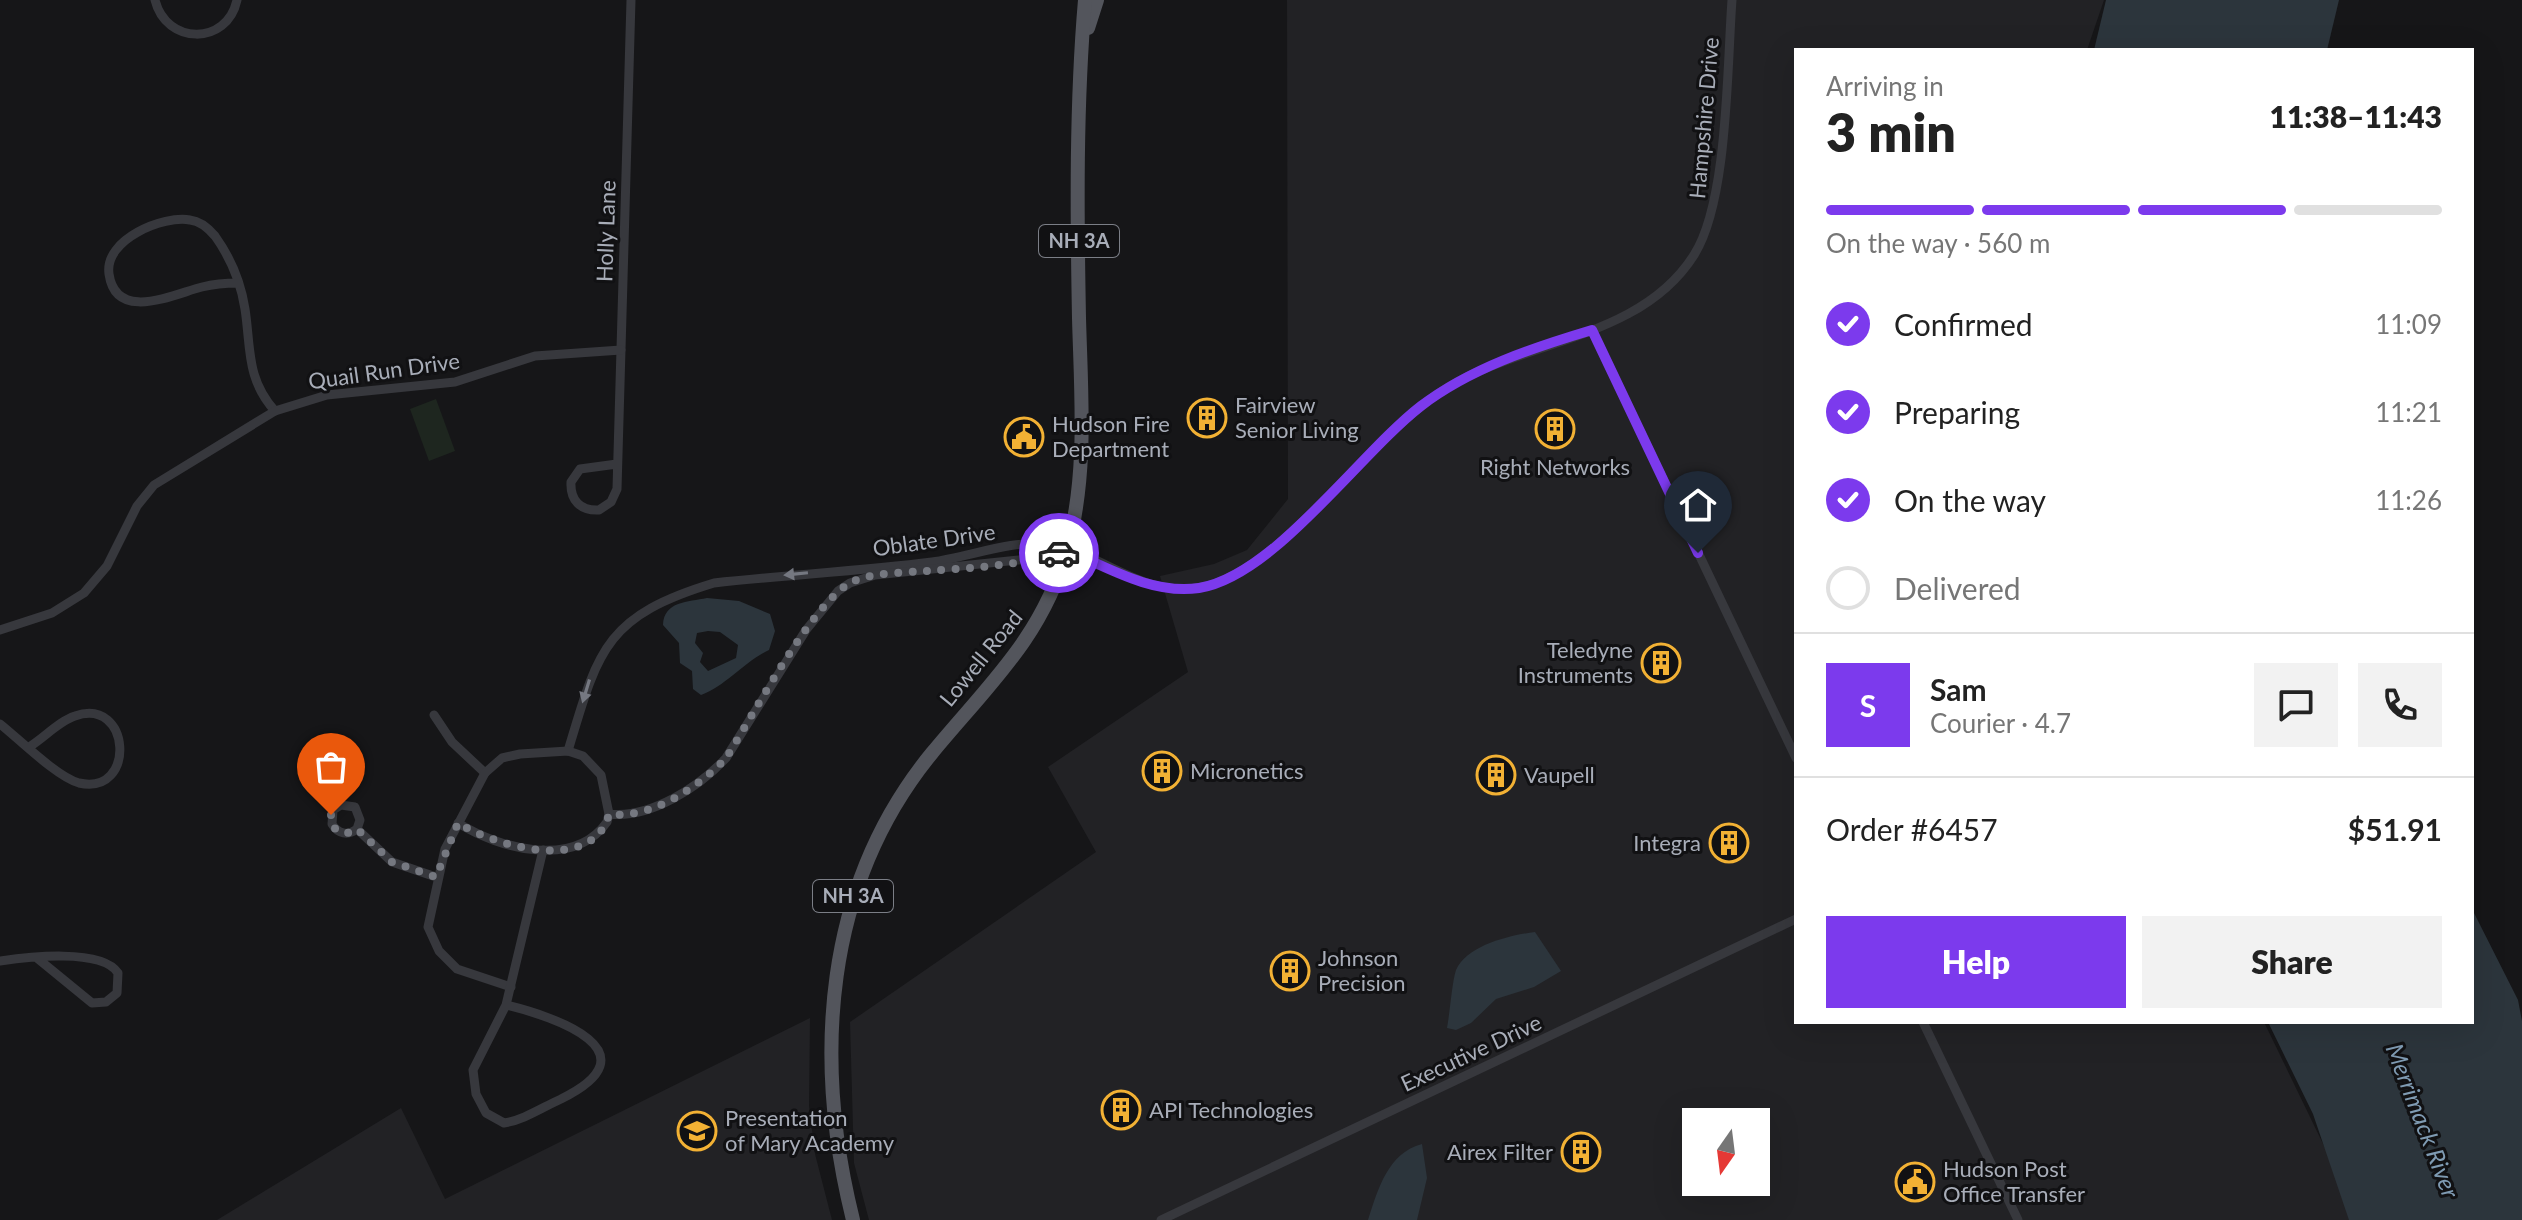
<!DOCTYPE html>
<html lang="en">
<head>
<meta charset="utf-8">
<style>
	body { margin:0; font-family:Lato,sans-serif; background:#f2f2f2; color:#222; height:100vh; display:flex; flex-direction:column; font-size:30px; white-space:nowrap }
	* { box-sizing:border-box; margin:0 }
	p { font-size:26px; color:#767676 }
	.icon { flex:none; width:44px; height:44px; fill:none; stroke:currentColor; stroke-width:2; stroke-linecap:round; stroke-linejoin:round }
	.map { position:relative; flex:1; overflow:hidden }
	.drawer { position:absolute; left:1794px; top:48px; width:680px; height:976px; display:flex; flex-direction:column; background:#fff; border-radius:0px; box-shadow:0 8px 32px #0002 }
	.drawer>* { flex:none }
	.needle { width:52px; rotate:194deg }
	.controls { position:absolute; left:1682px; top:1108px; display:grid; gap:16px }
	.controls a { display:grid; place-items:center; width:88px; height:88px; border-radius:0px; background:#fff; box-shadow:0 8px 32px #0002; font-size:40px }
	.pin { position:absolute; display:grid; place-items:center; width:68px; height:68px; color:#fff; margin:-82px -34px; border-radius:50% 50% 50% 0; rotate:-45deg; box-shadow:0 0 8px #0007 }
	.pin .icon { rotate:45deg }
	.courier { position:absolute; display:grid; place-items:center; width:80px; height:80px; margin:-40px; border:6px solid #7c3aed; border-radius:50%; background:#fff; color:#222; box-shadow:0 2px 10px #0007 }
	.headline em { font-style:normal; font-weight:800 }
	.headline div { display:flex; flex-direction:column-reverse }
	.headline { display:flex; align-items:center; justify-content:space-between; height:136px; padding:0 32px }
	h1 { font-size:52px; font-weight:800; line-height:60px }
	.bar { display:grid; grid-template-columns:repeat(4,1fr); gap:12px 8px; align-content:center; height:96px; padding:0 32px }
	.bar i { height:10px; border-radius:6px; background:#e0e0e0 }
	.bar .on { background:#7c3aed }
	.bar p { grid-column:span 4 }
	.line { display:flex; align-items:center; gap:20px; padding:0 32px; border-top:2px solid #e0e0e0 }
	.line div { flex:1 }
	.round { display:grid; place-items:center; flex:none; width:84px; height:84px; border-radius:0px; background:#f2f2f2 }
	ol { padding:0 32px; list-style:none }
	li { display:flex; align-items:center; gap:24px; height:88px }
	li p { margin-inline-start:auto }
	li .icon { padding:8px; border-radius:50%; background:#7c3aed; color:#fff; stroke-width:4 }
	li:last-child { color:#767676 }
	li i { width:44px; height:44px; border:4px solid #e0e0e0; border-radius:50% }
	.action { display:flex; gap:16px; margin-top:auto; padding:16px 32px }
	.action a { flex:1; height:92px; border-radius:0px; background:#7c3aed; color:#fff; font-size:32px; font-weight:800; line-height:92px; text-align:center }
	.action a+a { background:#f2f2f2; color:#222 }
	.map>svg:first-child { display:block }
</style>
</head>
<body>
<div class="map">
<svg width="2522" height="1220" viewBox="0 0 2522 1220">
	<rect width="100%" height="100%" fill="#161618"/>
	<g fill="#222225" fill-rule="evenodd">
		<path d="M 1287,0 L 2104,0 L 2087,50 L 1796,50 L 1796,1022 L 2264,1022 L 2342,1183 L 2351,1220 L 869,1220 L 854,1163 L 850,1022 L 1096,852 L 1048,767 L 1188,672 L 1160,576 L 1214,564 L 1247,550 L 1288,499 ZM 1696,1122 L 1756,1122 L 1756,1182 L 1696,1182 Z"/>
		<polygon points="810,1018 809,1106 815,1154 832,1220 217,1220 401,1108 445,1199"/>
	</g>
	<polygon fill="#1e261f" points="436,399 455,451 429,461 410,409"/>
	<g fill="#2c353c" fill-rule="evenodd">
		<polygon points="2106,0 2339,0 2327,50 2094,50"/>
		<path d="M 707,598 L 739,601 L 770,614 L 775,631 L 769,650 C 744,662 726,686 701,695 L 693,689 L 692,671 L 680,663 L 679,643 L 663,625 C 664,601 688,602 707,598 ZM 708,631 L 720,632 L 738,645 L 736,658 L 708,671 L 700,662 L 703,653 L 695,643 L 697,633 Z"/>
		<polygon points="2472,909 2518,1000 2522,1021 2522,1220 2349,1220 2313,1114 2268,1022 2472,1022"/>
		<path d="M 1535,932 L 1561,971 L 1534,987 L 1496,999 L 1471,1023 L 1456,1030 L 1447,1028 C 1450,1012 1452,982 1456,970 C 1467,945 1511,935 1535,932 Z"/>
		<path d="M 1422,1144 L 1427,1178 L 1417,1220 L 1368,1220 C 1378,1189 1388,1153 1422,1144 Z"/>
	</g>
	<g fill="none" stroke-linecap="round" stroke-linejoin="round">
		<g stroke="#37383d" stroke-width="9">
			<path d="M 155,0 C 166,45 227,46 237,0"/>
			<path d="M 238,283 C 226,283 214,284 202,287 C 174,294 116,323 109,274 C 104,239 164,215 190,220 C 200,221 209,229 215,236 C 230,257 241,283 245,309 C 251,348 246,379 275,411"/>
			<polyline points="1592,330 1796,758"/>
			<path d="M 617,464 L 580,469 L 571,482 C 570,500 580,511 599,510 L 611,502 L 617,489 L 631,0"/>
			<polyline points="0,630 52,613 84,593 107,566 137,506 154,485 275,411 327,395 455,382 535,356 621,350"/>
			<polyline points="434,715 452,742 485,773"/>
			<path d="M 0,724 C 19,739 57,777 79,783 C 137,796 131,696 75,716 C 59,721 44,738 29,747"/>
			<path d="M 568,751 C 598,650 605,616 714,583 C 787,575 860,571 932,562 C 969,557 1011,540 1047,544 C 1100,551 1138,596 1197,588 C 1276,577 1368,440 1439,393 C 1519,339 1639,342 1694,255 C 1728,202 1727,67 1732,0"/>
			<path d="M 609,814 C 650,819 699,787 726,758 L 806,630 L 838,591 L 850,583 L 875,575 L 1046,557 L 1067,550"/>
			<path d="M 458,823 C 500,849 574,869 607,822 L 609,814 L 601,775 L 583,756 L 568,751 L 520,754 L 502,758 L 485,773 L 445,849 L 428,927 L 439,951 L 457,969 L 511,987"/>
			<path d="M 357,829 C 348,836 338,834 332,824 L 333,810 L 341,805 L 355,807 L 360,820 L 357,829 L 392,862 L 436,877"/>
			<path d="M 0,961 C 27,957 102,948 118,973 L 117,993 L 106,1002 L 92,1003 L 37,958"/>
			<path d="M 506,1005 C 556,1017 657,1052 561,1099 C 543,1107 524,1120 504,1123 L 486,1113 L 476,1094 L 473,1070 L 506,1005 L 543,850"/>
			<polyline points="1923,1022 2018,1220"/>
			<polyline points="1161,1220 1796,919"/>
		</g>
		<g stroke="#53555c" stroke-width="14">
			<polyline points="1088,28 1097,0"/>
			<path d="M 853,1220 C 813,1059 823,886 932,753 C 988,685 1042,638 1067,550 C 1088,475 1081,394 1079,318 C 1077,212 1076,105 1085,0"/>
		</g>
	</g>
	<defs><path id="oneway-solid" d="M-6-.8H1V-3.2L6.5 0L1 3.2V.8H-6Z" transform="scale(2)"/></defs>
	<g fill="#757881">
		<use href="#oneway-solid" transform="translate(796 574) rotate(174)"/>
		<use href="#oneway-solid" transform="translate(586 691) rotate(107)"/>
	</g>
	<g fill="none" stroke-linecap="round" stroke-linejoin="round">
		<path stroke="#757880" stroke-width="8" stroke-dasharray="0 14.4" d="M 331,815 C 330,831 344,838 357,829 L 392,862 L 436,877 L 458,823 C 495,846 593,875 609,814 C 650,820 699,787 726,758 C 752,718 814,598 854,581 C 875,572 902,573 926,571 C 969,568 1018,566 1059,553"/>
		<path stroke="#7c3aed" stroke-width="10" d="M 1059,553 L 1067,550 C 1108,568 1153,595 1199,588 C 1274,576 1359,454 1421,406 C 1471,368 1532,348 1592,330 L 1698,553"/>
	</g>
	<defs>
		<symbol id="building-ring" viewBox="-11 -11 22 22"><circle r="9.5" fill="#111113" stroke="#f2b134" stroke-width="1.5"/><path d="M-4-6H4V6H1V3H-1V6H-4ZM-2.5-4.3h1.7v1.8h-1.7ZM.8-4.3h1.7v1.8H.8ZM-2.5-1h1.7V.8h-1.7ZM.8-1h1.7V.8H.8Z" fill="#f2b134"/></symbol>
		<symbol id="civic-ring" viewBox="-11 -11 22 22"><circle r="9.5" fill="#111113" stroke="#f2b134" stroke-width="1.5"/><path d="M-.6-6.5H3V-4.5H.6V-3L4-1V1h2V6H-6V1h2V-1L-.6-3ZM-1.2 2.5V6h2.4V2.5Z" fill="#f2b134"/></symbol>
		<symbol id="school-ring" viewBox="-11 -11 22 22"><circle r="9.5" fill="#111113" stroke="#f2b134" stroke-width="1.5"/><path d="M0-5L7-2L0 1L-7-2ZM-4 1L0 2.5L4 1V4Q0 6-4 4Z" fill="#f2b134"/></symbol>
	</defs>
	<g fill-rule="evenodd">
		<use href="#building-ring" x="1185" y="396" width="44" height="44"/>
		<use href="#building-ring" x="1533" y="407" width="44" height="44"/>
		<use href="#civic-ring" x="1002" y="415" width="44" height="44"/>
		<use href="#building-ring" x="1639" y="641" width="44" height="44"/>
		<use href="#building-ring" x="1140" y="749" width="44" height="44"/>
		<use href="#building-ring" x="1474" y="753" width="44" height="44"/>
		<use href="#building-ring" x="1707" y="821" width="44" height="44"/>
		<use href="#building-ring" x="1268" y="949" width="44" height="44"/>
		<use href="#building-ring" x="1099" y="1088" width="44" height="44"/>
		<use href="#school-ring" x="675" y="1109" width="44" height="44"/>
		<use href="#building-ring" x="1559" y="1130" width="44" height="44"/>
		<use href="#civic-ring" x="1893" y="1160" width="44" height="44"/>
	</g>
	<g text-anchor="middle" stroke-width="6" stroke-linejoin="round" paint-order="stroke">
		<g fill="#111113" stroke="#7b7e86" stroke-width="2">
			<rect x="1039" y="225" width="80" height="32" rx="6"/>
			<rect x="813" y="880" width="80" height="32" rx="6"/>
		</g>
		<g font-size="20" font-weight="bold" fill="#a8adb8">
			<text x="1079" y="248">NH 3A</text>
			<text x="853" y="903">NH 3A</text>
		</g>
		<g font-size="22" fill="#a8adb8" stroke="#111113">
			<text transform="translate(1704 118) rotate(-85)" y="8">Hampshire Drive</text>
			<text transform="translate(606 231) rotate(-88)" y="8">Holly Lane</text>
			<text transform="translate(384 371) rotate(-8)" y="8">Quail Run Drive</text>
			<text transform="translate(934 540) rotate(-8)" y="8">Oblate Drive</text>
			<text transform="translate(981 658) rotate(-51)" y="8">Lowell Road</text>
			<text transform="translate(1471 1053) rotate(-25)" y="8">Executive Drive</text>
		</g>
		<g font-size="22" fill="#a8adb8" stroke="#111113" text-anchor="start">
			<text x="1235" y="413">Fairview<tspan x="1235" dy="25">Senior Living</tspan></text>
			<text x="1052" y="432">Hudson Fire<tspan x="1052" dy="25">Department</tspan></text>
			<text x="1555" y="475" text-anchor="middle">Right Networks</text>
			<text x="1633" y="658" text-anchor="end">Teledyne<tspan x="1633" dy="25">Instruments</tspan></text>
			<text x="1190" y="779">Micronetics</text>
			<text x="1524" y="783">Vaupell</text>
			<text x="1701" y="851" text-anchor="end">Integra</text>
			<text x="1318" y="966">Johnson<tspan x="1318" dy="25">Precision</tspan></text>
			<text x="1149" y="1118">API Technologies</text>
			<text x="725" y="1126">Presentation<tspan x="725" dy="25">of Mary Academy</tspan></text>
			<text x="1553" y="1160" text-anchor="end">Airex Filter</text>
			<text x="1943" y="1177">Hudson Post<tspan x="1943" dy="25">Office Transfer</tspan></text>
		</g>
		<g font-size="24" font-style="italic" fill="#7f9bb3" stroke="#111113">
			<text transform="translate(2422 1121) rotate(69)" y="8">Merrimack River</text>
		</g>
	</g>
</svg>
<div class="controls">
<a><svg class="needle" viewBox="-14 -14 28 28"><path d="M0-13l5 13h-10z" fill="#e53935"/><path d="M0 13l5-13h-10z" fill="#767676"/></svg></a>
</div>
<div class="pin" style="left:331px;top:815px;background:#ea580c"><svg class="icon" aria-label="bag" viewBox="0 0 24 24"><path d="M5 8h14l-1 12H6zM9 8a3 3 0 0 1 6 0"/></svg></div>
<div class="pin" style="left:1698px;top:553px;background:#1f2937"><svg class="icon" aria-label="home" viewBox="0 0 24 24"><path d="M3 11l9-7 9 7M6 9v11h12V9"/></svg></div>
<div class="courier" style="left:1059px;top:553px"><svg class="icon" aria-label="car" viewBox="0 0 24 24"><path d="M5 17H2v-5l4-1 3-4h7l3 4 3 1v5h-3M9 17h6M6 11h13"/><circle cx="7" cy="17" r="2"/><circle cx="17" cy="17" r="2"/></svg></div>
<section class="drawer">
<div class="headline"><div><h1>3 min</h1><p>Arriving in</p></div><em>11:38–11:43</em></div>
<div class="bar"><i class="on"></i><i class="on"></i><i class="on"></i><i></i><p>On the way · 560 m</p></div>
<ol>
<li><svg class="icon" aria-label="check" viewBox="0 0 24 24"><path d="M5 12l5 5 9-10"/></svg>Confirmed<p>11:09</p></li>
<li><svg class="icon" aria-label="check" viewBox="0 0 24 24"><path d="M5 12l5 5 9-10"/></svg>Preparing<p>11:21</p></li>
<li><svg class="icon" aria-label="check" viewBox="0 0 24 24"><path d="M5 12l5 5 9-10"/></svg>On the way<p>11:26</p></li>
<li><i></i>Delivered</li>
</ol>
<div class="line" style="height:144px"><b class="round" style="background:#7c3aed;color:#fff">S</b><div><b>Sam</b><p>Courier · 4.7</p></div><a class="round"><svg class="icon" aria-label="chat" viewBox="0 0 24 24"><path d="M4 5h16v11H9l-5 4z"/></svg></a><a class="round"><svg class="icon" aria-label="phone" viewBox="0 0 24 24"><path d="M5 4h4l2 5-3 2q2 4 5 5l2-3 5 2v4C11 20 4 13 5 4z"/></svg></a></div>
<div class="line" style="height:104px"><div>Order #6457</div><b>$51.91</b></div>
<div class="action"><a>Help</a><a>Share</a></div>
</section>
</div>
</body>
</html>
